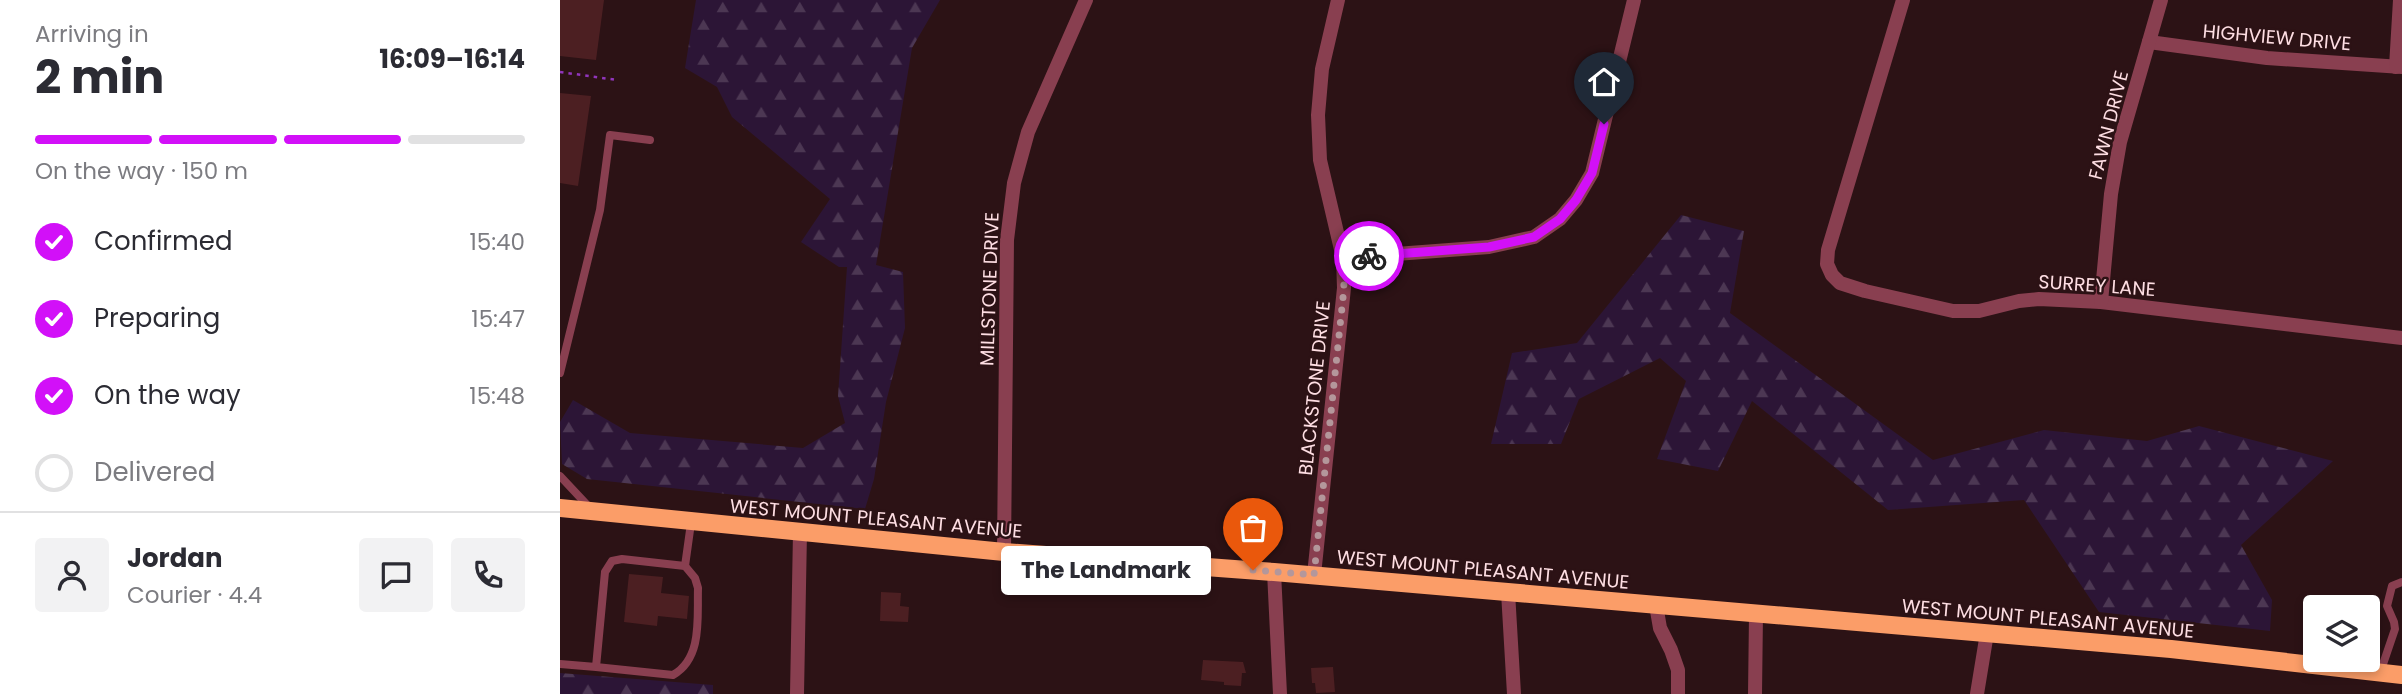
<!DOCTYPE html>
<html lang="en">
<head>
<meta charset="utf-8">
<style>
	body { margin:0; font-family:Poppins,sans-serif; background:#f2f2f3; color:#2b2b33; height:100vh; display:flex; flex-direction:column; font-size:26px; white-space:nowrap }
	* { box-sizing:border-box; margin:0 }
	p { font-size:23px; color:#7c7c81 }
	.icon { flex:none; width:38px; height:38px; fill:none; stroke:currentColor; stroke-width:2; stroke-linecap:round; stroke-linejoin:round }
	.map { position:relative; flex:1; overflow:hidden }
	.details { display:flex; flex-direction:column; background:#fff; width:560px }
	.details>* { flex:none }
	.buttons { position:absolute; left:1743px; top:595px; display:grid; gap:14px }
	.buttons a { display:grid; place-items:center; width:77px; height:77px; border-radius:7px; background:#fff; box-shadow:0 4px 10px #0003; font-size:35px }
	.pin { position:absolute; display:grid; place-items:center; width:60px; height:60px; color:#fff; margin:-72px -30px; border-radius:50% 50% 50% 0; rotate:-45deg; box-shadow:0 0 7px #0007 }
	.pin .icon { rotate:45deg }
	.courier { position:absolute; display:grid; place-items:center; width:70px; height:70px; margin:-35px; border:5px solid #d210f8; border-radius:50%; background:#fff; color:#222; box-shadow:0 2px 9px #0007 }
	.bubble { position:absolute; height:49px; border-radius:7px; background:#fff; box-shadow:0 4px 10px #0003; font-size:23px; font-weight:700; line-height:49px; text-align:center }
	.overview em { font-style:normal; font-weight:700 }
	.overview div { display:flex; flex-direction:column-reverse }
	.overview { display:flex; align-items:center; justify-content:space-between; height:119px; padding:0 35px }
	h1 { font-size:46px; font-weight:700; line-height:52px }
	.bar { display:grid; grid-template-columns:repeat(4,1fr); gap:10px 7px; align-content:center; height:84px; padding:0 35px }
	.bar i { height:9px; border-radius:5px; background:#e1e1e2 }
	.bar .selected { background:#d210f8 }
	.bar p { grid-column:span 4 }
	.line { display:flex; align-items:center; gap:18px; padding:0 35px; border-top:2px solid #e1e1e2 }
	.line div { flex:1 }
	.round { display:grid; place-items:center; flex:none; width:74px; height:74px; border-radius:7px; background:#f2f2f3 }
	ol { padding:0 35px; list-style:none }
	li { display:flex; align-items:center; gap:21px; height:77px }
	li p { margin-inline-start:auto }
	li .icon { padding:7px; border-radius:50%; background:#d210f8; color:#fff; stroke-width:4 }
	li:last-child { color:#7c7c81 }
	li i { width:38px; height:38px; border:4px solid #e1e1e2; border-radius:50% }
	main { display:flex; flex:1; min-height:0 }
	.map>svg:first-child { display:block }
</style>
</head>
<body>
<main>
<section class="details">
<div class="overview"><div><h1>2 min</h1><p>Arriving in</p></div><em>16:09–16:14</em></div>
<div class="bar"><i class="selected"></i><i class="selected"></i><i class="selected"></i><i></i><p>On the way · 150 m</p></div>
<ol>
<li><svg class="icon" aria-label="check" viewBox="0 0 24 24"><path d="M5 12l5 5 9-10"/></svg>Confirmed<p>15:40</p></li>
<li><svg class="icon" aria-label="check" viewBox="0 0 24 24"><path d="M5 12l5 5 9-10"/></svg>Preparing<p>15:47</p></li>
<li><svg class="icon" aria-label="check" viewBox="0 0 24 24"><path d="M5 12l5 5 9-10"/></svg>On the way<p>15:48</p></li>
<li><i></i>Delivered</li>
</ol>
<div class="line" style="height:126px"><a class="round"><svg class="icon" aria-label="person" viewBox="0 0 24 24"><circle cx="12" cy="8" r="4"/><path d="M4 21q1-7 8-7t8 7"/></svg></a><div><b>Jordan</b><p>Courier · 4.4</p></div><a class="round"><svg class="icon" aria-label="chat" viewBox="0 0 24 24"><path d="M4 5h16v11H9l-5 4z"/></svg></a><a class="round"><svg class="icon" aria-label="phone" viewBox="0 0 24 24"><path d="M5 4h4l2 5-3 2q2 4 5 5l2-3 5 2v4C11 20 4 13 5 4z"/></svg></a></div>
</section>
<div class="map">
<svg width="1842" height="694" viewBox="0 0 1842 694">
	<defs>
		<pattern id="forest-firs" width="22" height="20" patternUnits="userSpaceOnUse" patternTransform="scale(1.75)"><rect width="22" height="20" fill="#2c1536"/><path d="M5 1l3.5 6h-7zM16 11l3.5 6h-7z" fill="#4c3753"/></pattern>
	</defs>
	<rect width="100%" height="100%" fill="#2c1215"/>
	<g fill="url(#forest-firs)">
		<polygon points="136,0 380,0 352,48 316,265 343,272 345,328 326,402 314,479 305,509 27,479 2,464 0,422 13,400 70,433 243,448 285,423 278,396 287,267 279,267 241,242 270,199 172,117 157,87 125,68"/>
		<polygon points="1121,215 1184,231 1170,313 1373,460 1484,430 1587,441 1639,426 1773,461 1681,545 1712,600 1710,631 1539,612 1464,500 1328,510 1192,401 1158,471 1097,459 1126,381 1100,358 1019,399 1001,444 931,444 952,353 1017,343"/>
		<polygon points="0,673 153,685 153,694 0,694"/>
	</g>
	<g fill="#4c1f22">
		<polygon points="0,0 44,0 36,60 0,56"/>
		<polygon points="0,93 31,96 18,186 0,183"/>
		<polygon points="69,574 103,577 101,593 129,596 127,619 98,616 97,626 64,622"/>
		<polygon points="321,592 341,593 340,606 349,607 348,622 320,621"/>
		<polygon points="643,660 683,662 686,673 682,673 681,686 664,685 664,682 641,680"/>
		<polygon points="773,667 775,692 756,693 755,683 752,683 751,668"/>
	</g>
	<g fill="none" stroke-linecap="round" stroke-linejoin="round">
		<polyline stroke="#9035bb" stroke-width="2.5" stroke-dasharray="3.5 5" stroke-linecap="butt" points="0,72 57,80"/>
		<g stroke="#893f50" stroke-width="8">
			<polyline points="0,373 40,210 50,135 90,140"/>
			<polyline points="0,476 30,508"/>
			<polyline points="125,566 131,523"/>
			<path d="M 0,664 L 36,667 L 45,572 L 52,561 L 62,559 L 125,566 L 135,578 L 138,588 C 137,617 143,658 113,675 L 36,667"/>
			<polyline points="1820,673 1835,629 1834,622 1827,606 1832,586 1842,582"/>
		</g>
		<g stroke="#893f50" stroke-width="14">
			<polyline points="1343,0 1268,250 1267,264 1272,275 1280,283 1305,291 1393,311 1419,311 1459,301 1479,299 1541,302 1842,338"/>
			<polyline points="1589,42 1707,58 1842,67"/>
			<polyline points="1836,67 1840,0"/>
			<polyline points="783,258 929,247 974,237 1000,219 1016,200 1032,173 1074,0"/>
			<polyline points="1541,302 1551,194 1560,142 1601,0"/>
			<polyline points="444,552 447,240 454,183 468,132 526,0"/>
			<polyline points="714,572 720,694"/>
			<polyline points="754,575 784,288 783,258 760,160 758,115 762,69 778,0"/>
			<polyline points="948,592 954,694"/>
			<polyline points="1096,605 1100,628 1111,650 1118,670 1118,694"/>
			<polyline points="237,694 240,532"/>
			<polyline points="1195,694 1196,614"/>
			<polyline points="1417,694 1427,633"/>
		</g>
		<polyline stroke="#fb9d68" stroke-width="18" points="0,508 444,552 714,572 1611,649 1842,675"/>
	</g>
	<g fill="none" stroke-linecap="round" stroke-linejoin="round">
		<polyline stroke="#b4979b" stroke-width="7" stroke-dasharray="0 12.6" points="693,570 754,575 784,288 783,258 809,256"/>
		<polyline stroke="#d210f8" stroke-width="9" points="809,256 929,247 974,237 1000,219 1016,200 1032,173 1044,124"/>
	</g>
	<g text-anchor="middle" stroke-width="5" stroke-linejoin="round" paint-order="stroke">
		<g font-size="19" fill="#fedee3" stroke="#2c1215">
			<text transform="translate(1717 37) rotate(5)" y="7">HIGHVIEW DRIVE</text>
			<text transform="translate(1548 125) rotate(-76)" y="7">FAWN DRIVE</text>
			<text transform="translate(1537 285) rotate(4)" y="7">SURREY LANE</text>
			<text transform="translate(429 289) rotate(-88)" y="7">MILLSTONE DRIVE</text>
			<text transform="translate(754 388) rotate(-84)" y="7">BLACKSTONE DRIVE</text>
			<text transform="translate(316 518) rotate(5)" y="7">WEST MOUNT PLEASANT AVENUE</text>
			<text transform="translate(923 569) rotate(5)" y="7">WEST MOUNT PLEASANT AVENUE</text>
			<text transform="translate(1488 618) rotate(5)" y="7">WEST MOUNT PLEASANT AVENUE</text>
		</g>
	</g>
</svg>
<div class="buttons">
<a><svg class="icon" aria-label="layers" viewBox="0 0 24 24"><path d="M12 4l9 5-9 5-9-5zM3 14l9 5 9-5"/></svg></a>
</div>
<div class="pin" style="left:693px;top:570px;background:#ea580c"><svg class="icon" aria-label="bag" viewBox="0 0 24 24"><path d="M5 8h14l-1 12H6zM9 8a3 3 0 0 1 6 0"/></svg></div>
<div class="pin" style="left:1044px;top:124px;background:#1f2937"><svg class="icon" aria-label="home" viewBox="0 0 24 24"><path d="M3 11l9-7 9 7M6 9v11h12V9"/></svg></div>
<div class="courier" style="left:809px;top:256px"><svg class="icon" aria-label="bike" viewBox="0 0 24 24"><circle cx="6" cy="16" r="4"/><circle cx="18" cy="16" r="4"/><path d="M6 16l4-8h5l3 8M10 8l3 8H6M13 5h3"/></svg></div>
<div class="bubble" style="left:441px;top:546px;width:210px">The Landmark</div>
</div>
</main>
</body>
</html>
